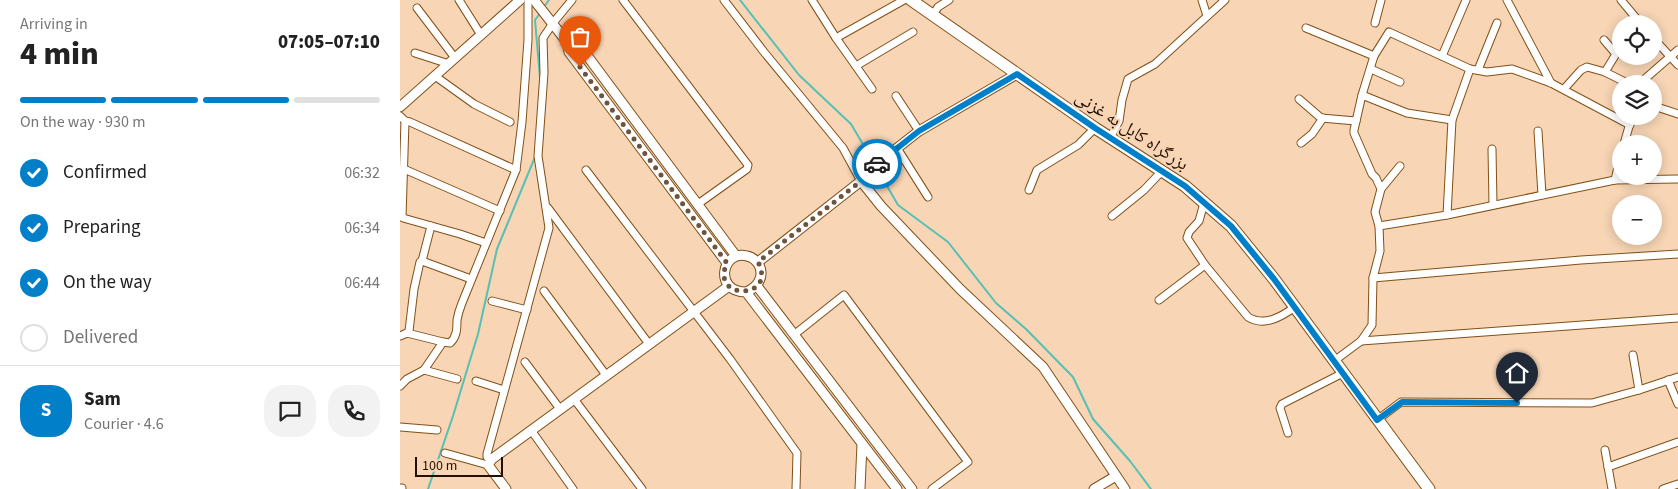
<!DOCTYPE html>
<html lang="en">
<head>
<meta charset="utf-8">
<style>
	body { margin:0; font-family:"Source Sans 3","Noto Naskh Arabic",sans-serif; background:#f2f2f2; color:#222; height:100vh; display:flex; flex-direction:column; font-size:19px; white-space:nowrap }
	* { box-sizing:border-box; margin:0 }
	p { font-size:16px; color:#767676 }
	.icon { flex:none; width:28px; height:28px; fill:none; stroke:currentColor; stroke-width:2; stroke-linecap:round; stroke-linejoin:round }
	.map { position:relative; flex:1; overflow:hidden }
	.details { display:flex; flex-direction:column; background:#fff; width:400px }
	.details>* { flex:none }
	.controls { position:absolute; left:1212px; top:15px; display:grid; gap:10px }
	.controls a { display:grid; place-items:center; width:50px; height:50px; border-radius:50%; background:#fff; box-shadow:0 2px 12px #0003; font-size:25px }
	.scale { position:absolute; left:15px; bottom:12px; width:88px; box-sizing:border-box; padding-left:5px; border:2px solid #230f00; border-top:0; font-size:14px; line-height:18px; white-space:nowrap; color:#230f00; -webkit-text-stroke:4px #f7d5b5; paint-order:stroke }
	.pin { position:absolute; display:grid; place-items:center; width:42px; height:42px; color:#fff; margin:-51px -21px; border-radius:50% 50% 50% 0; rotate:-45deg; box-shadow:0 0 5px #0007 }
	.pin .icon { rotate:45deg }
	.courier { position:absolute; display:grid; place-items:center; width:50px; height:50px; margin:-25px; border:4px solid #017fc8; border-radius:50%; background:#fff; color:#222; box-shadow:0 1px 6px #0007 }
	.headline em { font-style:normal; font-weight:800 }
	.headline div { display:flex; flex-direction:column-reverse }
	.headline { display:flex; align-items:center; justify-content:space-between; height:85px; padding:0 20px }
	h1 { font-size:32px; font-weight:800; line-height:38px }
	.bar { display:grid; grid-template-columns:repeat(4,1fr); gap:8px 5px; align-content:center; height:60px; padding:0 20px }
	.bar i { height:6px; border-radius:4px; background:#e0e0e0 }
	.bar .selected { background:#017fc8 }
	.bar p { grid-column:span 4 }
	.line { display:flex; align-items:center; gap:12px; padding:0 20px; border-top:1px solid #e0e0e0 }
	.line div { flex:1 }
	.round { display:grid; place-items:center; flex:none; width:52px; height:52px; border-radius:20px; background:#f2f2f2 }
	ol { padding:0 20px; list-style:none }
	li { display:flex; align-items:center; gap:15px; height:55px }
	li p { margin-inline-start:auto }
	li .icon { padding:5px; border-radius:50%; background:#017fc8; color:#fff; stroke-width:4 }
	li:last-child { color:#767676 }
	li i { width:28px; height:28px; border:2px solid #e0e0e0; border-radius:50% }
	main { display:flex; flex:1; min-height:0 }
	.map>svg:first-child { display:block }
</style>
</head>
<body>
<main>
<section class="details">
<div class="headline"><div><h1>4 min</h1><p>Arriving in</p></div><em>07:05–07:10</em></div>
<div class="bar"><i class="selected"></i><i class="selected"></i><i class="selected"></i><i></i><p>On the way · 930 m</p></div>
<ol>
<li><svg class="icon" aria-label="check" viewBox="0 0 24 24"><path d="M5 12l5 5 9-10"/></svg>Confirmed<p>06:32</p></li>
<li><svg class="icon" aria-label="check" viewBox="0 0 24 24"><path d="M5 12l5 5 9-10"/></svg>Preparing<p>06:34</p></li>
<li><svg class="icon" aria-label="check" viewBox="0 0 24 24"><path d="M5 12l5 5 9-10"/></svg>On the way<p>06:44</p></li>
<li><i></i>Delivered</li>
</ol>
<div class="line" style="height:90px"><b class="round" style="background:#017fc8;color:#fff">S</b><div><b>Sam</b><p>Courier · 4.6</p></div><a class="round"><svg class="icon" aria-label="chat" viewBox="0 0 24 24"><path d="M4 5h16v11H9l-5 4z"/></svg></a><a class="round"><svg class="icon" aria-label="phone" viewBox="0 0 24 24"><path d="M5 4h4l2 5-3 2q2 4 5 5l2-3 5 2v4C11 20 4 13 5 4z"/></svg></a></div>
</section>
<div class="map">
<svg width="1278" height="489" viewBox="0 0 1278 489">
	<rect width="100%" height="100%" fill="#f7d5b5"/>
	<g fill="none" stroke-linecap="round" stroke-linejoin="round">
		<g stroke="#57c0b4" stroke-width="2">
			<polyline points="340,0 399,75 451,124 474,163"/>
			<polyline points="143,8 149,0"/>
			<polyline points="140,78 135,20 141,12"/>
			<polyline points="476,167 498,205 548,242 596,303 626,329 673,377 693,419 730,461 751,489"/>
			<polyline points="28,489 53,416 78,334 97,249 135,157"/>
		</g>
		<defs>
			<g id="minor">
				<polyline points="59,0 81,35"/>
				<polyline points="223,0 348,165 347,169 298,204"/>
				<polyline points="324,0 364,52 443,148 461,181"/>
				<polyline points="412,0 436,38 472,89"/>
				<polyline points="802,0 807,16"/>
				<polyline points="1107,0 1151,83"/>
				<polyline points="1221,0 1241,24"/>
				<polyline points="17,8 55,58"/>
				<polyline points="533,15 538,7 549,0"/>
				<polyline points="975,23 981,0"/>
				<polyline points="906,28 974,56"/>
				<polyline points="436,38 504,0"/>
				<polyline points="1254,39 1278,65"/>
				<polyline points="1204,40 1216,54 1205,72"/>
				<polyline points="15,53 49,64"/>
				<polyline points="1042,56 1066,0"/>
				<polyline points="456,66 513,32"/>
				<polyline points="971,69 1000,82"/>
				<polyline points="1078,70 1097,23"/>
				<polyline points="35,76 74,104 110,122"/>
				<polyline points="1239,84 1278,50"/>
				<polyline points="1164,89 1181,70 1187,67 1205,72 1229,84"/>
				<polyline points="962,95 1007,113 1052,120"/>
				<polyline points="496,96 519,131"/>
				<polyline points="899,99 921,118 956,121"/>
				<polyline points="1254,106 1278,114"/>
				<polyline points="0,116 5,121 10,122 116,170"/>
				<polyline points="5,121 2,217 3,218 60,234 86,243"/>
				<polyline points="954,130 962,95 974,56 989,32 1070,69 1087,72 1112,69 1151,83 1230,125"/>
				<polyline points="1138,131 1142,195"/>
				<polyline points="954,133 972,174 976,178 981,189"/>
				<polyline points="710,138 719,121 722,100 728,79 755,64 825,0"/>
				<polyline points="901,143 912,134 923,118"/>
				<polyline points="1224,144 1232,116"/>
				<polyline points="497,148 528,197"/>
				<polyline points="1092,149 1093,205"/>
				<polyline points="4,169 100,211"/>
				<polyline points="186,170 330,359 397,453 396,489"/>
				<polyline points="1215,180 1221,154"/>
				<polyline points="629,190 637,170 678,145 695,128"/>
				<path d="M 804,203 L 799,221 L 789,232 L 787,238 L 805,265 L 848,317 C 864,327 881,317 895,307"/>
				<polyline points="148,208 249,344"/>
				<polyline points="1047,215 1052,120 1070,69"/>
				<polyline points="712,216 744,190 762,171"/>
				<polyline points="979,226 1047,215 1215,180 1278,179"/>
				<polyline points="22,261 31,226"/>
				<polyline points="973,278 1181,260 1278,254"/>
				<polyline points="144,291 206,375"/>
				<polyline points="759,300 805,265"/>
				<polyline points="92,301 127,310"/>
				<polyline points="7,333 9,331 14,289 20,262 22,261 71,279"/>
				<polyline points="395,334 444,295 568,462 532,489"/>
				<polyline points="0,336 7,333 43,342"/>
				<polyline points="961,341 1278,318"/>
				<polyline points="1233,355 1239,390"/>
				<polyline points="934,361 961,341 972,325 973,278 980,251 979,226 975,212 981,189 1000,166"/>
				<polyline points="125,362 160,409"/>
				<polyline points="24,370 57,379"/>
				<polyline points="1268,380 1278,404"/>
				<polyline points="76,381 104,390"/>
				<path d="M 0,386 L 7,379 L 24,370 L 43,342 L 50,343 C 57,337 57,328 57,320 C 58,314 60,308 62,303 L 116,170 L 122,122 L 128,40 L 128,0"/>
				<polyline points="174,399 242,489"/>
				<polyline points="977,420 1001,402 1192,403 1239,390 1278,377"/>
				<polyline points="0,427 37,430"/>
				<polyline points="131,430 173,489"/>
				<polyline points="888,433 880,408 882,404 943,373"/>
				<polyline points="1205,450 1212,489"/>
				<polyline points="45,453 88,465"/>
				<polyline points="92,459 87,457 87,454 149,228 138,156 144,73 143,38 153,23 172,0"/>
				<polyline points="1208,467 1278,442"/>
				<polyline points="0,488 2,488"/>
				<polyline points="1263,489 1278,484"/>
			</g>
			<g id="tertiary">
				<polyline points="134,0 167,42 169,52 327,263"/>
				<polyline points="167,42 180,46 336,256"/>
				<polyline points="0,107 120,0"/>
				<polyline points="461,181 481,206 560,289 643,367 725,489"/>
				<polyline points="358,262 461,181 469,170 519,131 617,74"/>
				<polyline points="357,286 512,489"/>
				<path d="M 346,292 C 357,288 365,277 359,265 C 356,260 352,257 347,256 C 322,249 313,292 346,292 L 497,489"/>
				<polyline points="106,489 88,465 92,459 329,286"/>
				<polyline points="460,489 462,444"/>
				<polyline points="694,489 716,476"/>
			</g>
			<polyline id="trunk" points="511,0 695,128 785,186 831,226 874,279 1029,489"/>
		</defs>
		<use href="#minor" stroke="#815017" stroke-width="9"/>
		<use href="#tertiary" stroke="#815017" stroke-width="11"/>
		<use href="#trunk" stroke="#815017" stroke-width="13"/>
		<use href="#minor" stroke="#fff" stroke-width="7"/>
		<use href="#tertiary" stroke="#fff" stroke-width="9"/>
		<use href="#trunk" stroke="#fff" stroke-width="11"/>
	</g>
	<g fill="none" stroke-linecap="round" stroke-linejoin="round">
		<path stroke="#6d543f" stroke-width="5" stroke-dasharray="0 9" d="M 180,67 L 327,263 C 309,301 378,300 358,262 L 461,181 L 469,170 L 477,164"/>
		<polyline stroke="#017fc8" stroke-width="6" points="477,164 519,131 617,74 695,128 785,186 831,226 874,279 977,420 1002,402 1117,403"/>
	</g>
	<g text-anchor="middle" stroke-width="4" stroke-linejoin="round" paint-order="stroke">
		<g font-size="18" fill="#230f00" stroke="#f7d5b5">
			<text transform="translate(732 130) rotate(33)" y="6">بزرگراه کابل به غزنی</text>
		</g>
	</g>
</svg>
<div class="controls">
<a><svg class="icon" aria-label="locate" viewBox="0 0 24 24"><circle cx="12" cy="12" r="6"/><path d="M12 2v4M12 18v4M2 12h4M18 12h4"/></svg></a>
<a><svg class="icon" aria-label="layers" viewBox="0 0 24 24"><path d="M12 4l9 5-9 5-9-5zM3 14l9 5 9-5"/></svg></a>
<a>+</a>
<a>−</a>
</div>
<div class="scale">100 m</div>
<div class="pin" style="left:180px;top:67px;background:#ea580c"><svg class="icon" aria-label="bag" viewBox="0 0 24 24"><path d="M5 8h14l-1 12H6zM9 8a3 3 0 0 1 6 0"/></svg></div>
<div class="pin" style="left:1117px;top:403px;background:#1f2937"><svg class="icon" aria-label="home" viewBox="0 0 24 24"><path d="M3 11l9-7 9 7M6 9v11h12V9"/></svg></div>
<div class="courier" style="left:477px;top:164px"><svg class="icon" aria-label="car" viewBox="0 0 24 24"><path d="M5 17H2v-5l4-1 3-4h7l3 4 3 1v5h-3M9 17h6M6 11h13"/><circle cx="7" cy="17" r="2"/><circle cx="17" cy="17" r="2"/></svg></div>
</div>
</main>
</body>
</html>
